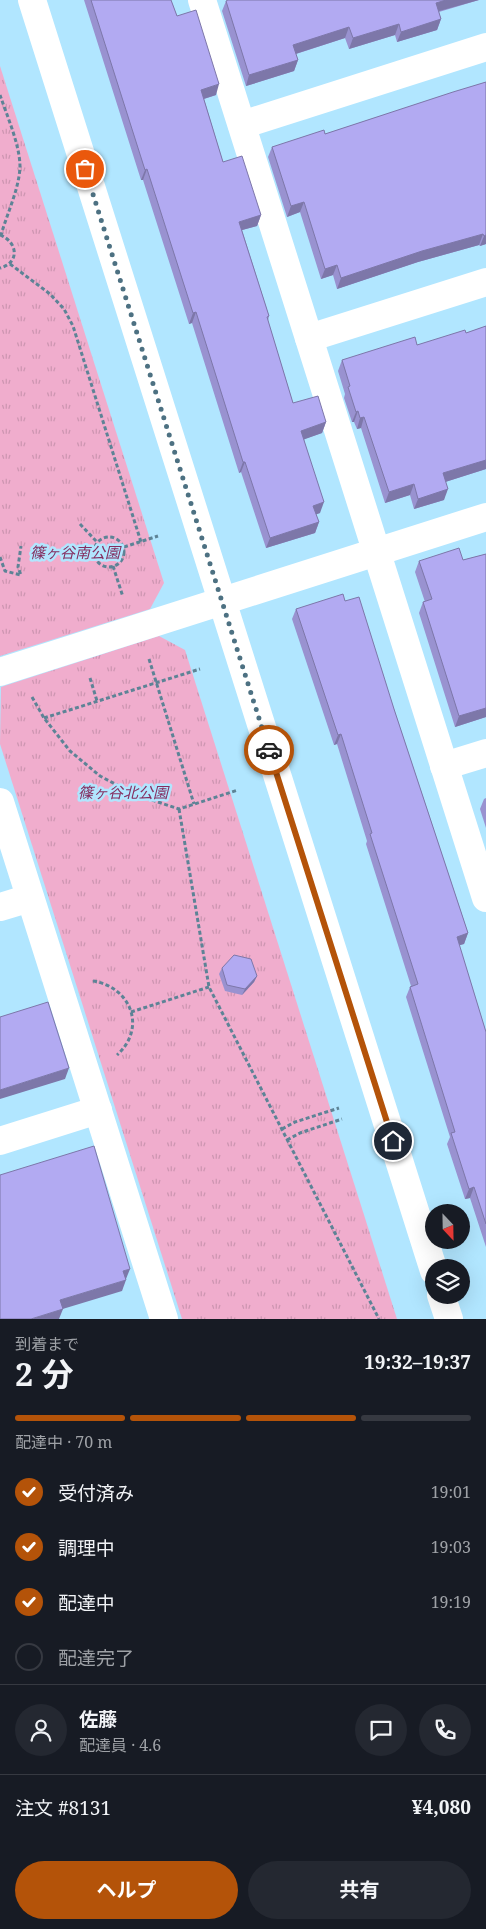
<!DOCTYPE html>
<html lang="ja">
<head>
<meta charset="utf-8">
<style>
	body { margin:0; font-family:"Noto Serif","Noto Sans JP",serif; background:#242831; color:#f1f3f6; height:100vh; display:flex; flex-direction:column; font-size:19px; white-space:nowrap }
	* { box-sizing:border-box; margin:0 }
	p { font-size:16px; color:#9ea1a6 }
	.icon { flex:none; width:28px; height:28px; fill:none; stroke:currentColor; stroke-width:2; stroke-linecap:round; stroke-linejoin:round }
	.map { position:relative; height:1319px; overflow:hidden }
	.sheet { display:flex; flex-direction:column; background:#171b24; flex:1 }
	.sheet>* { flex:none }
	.needle { width:32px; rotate:158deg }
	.fabs { position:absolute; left:425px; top:1204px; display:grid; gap:10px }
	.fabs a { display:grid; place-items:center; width:45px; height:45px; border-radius:50%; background:#171b24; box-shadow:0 5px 20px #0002; font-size:25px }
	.pin { position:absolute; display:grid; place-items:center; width:42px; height:42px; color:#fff; margin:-21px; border:2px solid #fff; border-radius:50%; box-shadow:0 1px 5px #0007 }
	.courier { position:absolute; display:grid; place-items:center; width:50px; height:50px; margin:-25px; border:4px solid #b45309; border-radius:50%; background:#fff; color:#222; box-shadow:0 1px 6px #0007 }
	.head em { font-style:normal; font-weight:700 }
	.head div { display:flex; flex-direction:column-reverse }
	.head { display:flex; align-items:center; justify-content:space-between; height:85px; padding:0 15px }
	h1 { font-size:32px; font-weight:700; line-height:38px }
	.bar { display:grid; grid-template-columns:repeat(4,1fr); gap:8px 5px; align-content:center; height:60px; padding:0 15px }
	.bar i { height:6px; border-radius:4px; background:#363941 }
	.bar .on { background:#b45309 }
	.bar p { grid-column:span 4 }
	.line { display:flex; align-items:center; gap:12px; padding:0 15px; border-top:1px solid #363941 }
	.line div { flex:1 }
	.round { display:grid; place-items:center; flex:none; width:52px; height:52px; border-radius:26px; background:#242831 }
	ol { padding:0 15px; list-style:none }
	li { display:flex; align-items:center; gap:15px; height:55px }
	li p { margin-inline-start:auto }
	li .icon { padding:5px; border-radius:50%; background:#b45309; color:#fff; stroke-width:4 }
	li:last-child { color:#9ea1a6 }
	li i { width:28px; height:28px; border:2px solid #363941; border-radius:50% }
	.primary-button { display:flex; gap:10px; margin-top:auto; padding:10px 15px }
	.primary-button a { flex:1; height:58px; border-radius:30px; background:#b45309; color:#fff; font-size:20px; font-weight:700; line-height:58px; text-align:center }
	.primary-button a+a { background:#242831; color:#f1f3f6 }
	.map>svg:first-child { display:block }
</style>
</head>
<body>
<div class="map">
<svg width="486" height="1319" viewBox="0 0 486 1319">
	<defs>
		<pattern id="grass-tufts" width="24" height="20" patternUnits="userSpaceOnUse" patternTransform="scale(1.25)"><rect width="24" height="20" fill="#f0adcd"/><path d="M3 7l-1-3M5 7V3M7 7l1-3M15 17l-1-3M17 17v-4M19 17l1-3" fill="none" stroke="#cd95b1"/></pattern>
	</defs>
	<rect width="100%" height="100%" fill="#b1e6ff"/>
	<g fill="url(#grass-tufts)">
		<polygon points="0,66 164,583 150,609 0,656"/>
		<polygon points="159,636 185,650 397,1319 182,1319 0,744 1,687"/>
	</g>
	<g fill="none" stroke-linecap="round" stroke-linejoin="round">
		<g stroke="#5d8396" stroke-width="3" stroke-dasharray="4 2.5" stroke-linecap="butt">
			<path d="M 0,95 C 7,116 20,145 20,167 C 19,189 7,214 1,235"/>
			<path d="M 0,235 C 18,242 20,263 0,268"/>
			<polyline points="10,264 50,294 64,309 73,326 141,542"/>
			<polyline points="80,524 97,542"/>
			<circle cx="109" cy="552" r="15"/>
			<polyline points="124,547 158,536"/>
			<polyline points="0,557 5,571 21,575 18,567 21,546"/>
			<polyline points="113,566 123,597"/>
			<polyline points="149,659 194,804"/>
			<polyline points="90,678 97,701"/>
			<polyline points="32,697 44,718 70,751 100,776 134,794 179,809 238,790"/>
			<polyline points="44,718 200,669"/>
			<polyline points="179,809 209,987 379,1319"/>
			<path d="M 93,981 C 131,987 147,1028 117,1055"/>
			<polyline points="131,1012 209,987"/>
			<polyline points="282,1129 295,1122 339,1108"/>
			<polyline points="287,1140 300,1133 342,1119"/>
		</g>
		<g stroke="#fff" stroke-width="28">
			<polyline points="202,0 486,898"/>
			<polyline points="242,125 486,47"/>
			<polyline points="309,338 486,282"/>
			<polyline points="0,672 486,517"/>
			<polyline points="444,766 486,753"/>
			<polyline points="0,802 164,1319"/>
			<polyline points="0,907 30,898"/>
			<polyline points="0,1141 98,1110"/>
		</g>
		<g stroke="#fff" stroke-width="28">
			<polyline points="32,0 434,1271"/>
			<polyline points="441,1295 449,1319"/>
		</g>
	</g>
	<g fill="#9992d0">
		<polygon points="84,0 171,0 177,16 216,95 204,99 223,162 261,215 257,226 242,230 269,316 268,321 293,403 326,422 322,433 304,439 320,513 316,514 319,522 315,533 266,548 241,472 239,473 192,323 189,324 143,180 141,180"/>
		<polygon points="479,0 439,12 441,19 437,30 397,42 395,35 349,49 345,38 296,54 298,60 294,71 246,86 222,11 226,1"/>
		<polygon points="486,82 486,244 480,246 479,245 418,262 337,289 333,275 321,279 300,212 287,217 268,157 272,147 325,134"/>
		<polygon points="486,326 486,469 445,482 444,500 414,509 410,495 385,503 361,428 357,429 354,422 352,422 344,398 345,394 338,371 342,360 417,345 466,333"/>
		<polygon points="486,554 486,717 455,727 419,613 423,602 425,602 415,572 419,561 463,560"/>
		<polygon points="345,601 394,709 468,933 464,944 459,945 486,1032 486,1247 470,1198 465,1199 447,1144 450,1137 406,997 410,987 411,986 366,844 367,841 337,744 334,745 292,619 296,609"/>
		<polygon points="486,798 486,828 480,809 484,799"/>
		<polygon points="222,968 257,976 254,982 242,995 225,991 219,974"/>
	</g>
	<g fill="#7d77a9">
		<polygon points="446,0 479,0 432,13 436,3"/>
		<polygon points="441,19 437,30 397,42 401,32"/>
		<polygon points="399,24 395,35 349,49 353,38"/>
		<polygon points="349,27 345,38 289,56 293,45"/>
		<polygon points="298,60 294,71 246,86 249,75"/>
		<polygon points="219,84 216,95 197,101 201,90"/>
		<polygon points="147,169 143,180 141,180 145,170"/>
		<polygon points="304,202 300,212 287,217 291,206"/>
		<polygon points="261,215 257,226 235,232 239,222"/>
		<polygon points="483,234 479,245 418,262 337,289 341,278 422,251"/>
		<polygon points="486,235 486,244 480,246 484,236"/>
		<polygon points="337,265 333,275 321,279 325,269"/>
		<polygon points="196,312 192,323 189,324 193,313"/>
		<polygon points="358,411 354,422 352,422 356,412"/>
		<polygon points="364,417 361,428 357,429 360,418"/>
		<polygon points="326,422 322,433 297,442 301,431"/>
		<polygon points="486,460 486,469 439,484 443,473"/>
		<polygon points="243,462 245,462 241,472 239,473"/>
		<polygon points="414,484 410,495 385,503 389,492"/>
		<polygon points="448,489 444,500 414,509 418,499"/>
		<polygon points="324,502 320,513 309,517 313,506"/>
		<polygon points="319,522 315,533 266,548 270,538"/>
		<polygon points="486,708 486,717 455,727 459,716"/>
		<polygon points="341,734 337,744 334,745 338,735"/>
		<polygon points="468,933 464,944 453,947 457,937"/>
		<polygon points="257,976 254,982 242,995 245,989"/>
		<polygon points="69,1068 65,1079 0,1099 0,1090"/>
		<polygon points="474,1187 470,1198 465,1199 469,1189"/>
		<polygon points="130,1269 126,1279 119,1281 123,1271"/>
		<polygon points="126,1280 122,1291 56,1311 60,1300"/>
		<polygon points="63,1309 59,1319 31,1319"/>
	</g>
	<g fill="#b2aaf2" stroke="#7d77a9">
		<polygon points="91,0 171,0 177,16 196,10 219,84 201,90 223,162 242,156 261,215 239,222 269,316 267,317 293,403 318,396 326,422 301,431 324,502 313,506 319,522 270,538 245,462 243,462 196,312 193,313 147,169 145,170"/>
		<polygon points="228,0 446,0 436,3 441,19 401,32 399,24 353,38 349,27 293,45 298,60 249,75 226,1"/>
		<polygon points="486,82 486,235 484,236 483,234 422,251 341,278 337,265 325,269 304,202 291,206 272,147 324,130 325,134 453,92"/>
		<polygon points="486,326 486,460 443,473 448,489 418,499 414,484 389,492 364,417 360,418 358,411 356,412 348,387 350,386 342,360 415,337 417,345 465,330 466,333"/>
		<polygon points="459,548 463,560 486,554 486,708 459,716 423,602 432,599 419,561"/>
		<polygon points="343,594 345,601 359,597 394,709 468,933 457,937 486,1032 486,1224 474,1187 469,1189 451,1133 455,1132 410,987 418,984 370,834 372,833 341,734 338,735 296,609"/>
		<polygon points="234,955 251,959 257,976 245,989 227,985 222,968"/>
		<polygon points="48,1002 69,1068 0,1090 0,1017"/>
		<polygon points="94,1146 130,1269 123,1271 126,1280 60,1300 63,1309 31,1319 0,1319 0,1175"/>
	</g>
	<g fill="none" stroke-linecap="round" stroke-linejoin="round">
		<polyline stroke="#4d7182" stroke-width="5" stroke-dasharray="0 9" points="85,169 269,750"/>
		<polyline stroke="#b45309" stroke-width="6" points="269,750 393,1141"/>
	</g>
	<g text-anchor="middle" stroke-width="5" stroke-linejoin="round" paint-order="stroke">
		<g font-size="15" font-style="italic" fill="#852e60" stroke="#b1e6ff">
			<text x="75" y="558">篠ヶ谷南公園</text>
			<text x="123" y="798">篠ヶ谷北公園</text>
		</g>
	</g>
</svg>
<div class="fabs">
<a><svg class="needle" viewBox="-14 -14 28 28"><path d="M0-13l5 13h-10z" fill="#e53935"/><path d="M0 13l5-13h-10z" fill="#9ea1a6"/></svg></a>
<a><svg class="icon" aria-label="layers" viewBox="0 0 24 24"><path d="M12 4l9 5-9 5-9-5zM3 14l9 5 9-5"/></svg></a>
</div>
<div class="pin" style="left:85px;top:169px;background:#ea580c"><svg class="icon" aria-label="bag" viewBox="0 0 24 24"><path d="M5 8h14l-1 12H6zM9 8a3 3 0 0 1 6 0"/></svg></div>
<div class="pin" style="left:393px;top:1141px;background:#1f2937"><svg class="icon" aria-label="home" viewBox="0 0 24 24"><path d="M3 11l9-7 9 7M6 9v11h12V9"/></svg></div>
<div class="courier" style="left:269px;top:750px"><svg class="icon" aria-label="car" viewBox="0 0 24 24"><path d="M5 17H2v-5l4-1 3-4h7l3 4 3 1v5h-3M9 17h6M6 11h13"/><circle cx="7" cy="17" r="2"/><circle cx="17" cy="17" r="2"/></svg></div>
</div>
<section class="sheet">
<div class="head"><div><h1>2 分</h1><p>到着まで</p></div><em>19:32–19:37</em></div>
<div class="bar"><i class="on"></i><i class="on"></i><i class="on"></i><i></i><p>配達中 · 70 m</p></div>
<ol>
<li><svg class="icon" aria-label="check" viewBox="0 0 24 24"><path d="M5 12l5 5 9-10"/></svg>受付済み<p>19:01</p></li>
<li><svg class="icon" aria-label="check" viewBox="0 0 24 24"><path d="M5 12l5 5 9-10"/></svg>調理中<p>19:03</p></li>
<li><svg class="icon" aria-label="check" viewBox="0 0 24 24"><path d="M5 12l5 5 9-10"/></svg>配達中<p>19:19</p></li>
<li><i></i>配達完了</li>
</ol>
<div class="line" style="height:90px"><a class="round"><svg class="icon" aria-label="person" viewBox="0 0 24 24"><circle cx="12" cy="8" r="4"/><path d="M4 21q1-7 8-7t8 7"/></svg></a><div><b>佐藤</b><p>配達員 · 4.6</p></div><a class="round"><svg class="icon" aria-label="chat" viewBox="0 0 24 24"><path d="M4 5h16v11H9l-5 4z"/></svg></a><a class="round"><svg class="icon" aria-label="phone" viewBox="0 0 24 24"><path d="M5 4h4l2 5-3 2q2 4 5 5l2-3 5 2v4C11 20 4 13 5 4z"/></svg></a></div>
<div class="line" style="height:65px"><div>注文 #8131</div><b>¥4,080</b></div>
<div class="primary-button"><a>ヘルプ</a><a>共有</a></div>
</section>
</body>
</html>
